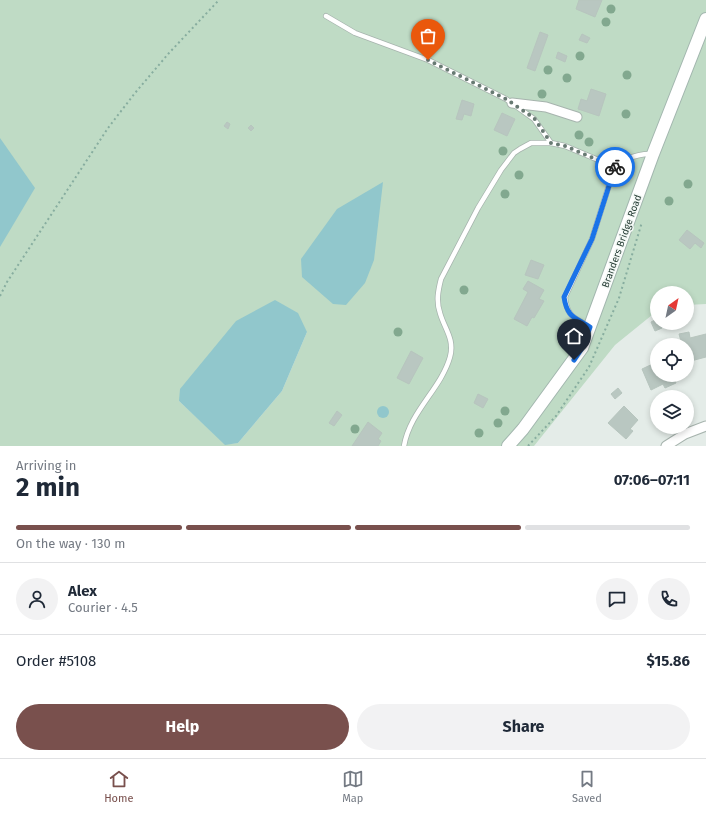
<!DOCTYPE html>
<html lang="en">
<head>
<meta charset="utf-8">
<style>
	body { margin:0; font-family:"Fira Sans",sans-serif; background:#f2f2f3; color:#1f2937; height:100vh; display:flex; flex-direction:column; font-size:15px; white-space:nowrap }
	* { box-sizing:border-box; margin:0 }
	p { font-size:13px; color:#747a83 }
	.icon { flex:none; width:22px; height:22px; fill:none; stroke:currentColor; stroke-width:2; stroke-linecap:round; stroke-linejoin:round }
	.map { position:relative; height:446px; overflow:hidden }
	.side { display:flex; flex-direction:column; background:#fff; flex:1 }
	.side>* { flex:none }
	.needle { width:26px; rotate:33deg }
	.tools { position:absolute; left:650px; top:286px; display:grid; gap:8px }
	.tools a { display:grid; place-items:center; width:44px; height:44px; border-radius:50%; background:#fff; box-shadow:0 2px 6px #0003; font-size:20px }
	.pin { position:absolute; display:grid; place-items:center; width:34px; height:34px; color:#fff; margin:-41px -17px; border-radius:50% 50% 50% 0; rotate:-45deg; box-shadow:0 0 4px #0007 }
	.pin .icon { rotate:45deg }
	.courier { position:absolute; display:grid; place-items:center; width:40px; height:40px; margin:-20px; border:3px solid #1a73e8; border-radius:50%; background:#fff; color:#222; box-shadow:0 1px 5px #0007 }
	.overview em { font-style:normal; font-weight:700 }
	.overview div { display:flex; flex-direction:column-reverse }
	.overview { display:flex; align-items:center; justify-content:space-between; height:68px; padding:0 16px }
	h1 { font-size:26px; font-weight:700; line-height:30px }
	.bar { display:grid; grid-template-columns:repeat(4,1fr); gap:6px 4px; align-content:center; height:48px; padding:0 16px }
	.bar i { height:5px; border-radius:3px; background:#e0e1e3 }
	.bar .selected { background:#79504d }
	.bar p { grid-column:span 4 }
	.line { display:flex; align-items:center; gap:10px; padding:0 16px; border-top:1px solid #e0e1e3 }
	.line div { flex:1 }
	.round { display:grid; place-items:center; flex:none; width:42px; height:42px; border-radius:21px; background:#f2f2f3 }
	.cta { display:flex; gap:8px; margin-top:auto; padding:8px 16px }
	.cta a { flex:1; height:46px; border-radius:24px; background:#79504d; color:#fff; font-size:16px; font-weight:700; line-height:46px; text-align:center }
	.cta a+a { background:#f2f2f3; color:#1f2937 }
	.dock { display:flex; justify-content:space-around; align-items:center; height:56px; border-top:1px solid #e0e1e3; background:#fff; font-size:11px; color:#747a83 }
	.dock a { display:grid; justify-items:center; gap:2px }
	.dock .selected { color:#79504d }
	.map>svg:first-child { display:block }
</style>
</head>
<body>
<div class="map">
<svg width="706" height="446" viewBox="0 0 706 446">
	<rect width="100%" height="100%" fill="#e4ece8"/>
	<path fill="#bfdbc5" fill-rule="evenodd" d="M 0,0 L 706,0 L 706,304 L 687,305 L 687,293 L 657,293 L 657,311 L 615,345 L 534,446 L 0,446 ZM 307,332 L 282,391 L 238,443 L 225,444 L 179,401 Z"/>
	<g fill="#91c7cc">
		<polygon points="0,138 35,188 0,247"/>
		<polygon points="383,182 374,260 365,283 346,305 333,304 302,277 301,259 337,209"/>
		<polygon points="275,300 298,313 307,332 282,391 238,443 225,445 179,401 180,389 236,321"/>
		<circle cx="383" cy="412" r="6"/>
	</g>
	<g fill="#b9c7c1" stroke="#b7c5be">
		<polygon points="579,0 602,0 595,17 576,9"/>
		<polygon points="540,32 548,35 535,71 527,68"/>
		<polygon points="582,34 590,38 587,43 579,40"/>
		<polygon points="558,52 567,56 565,62 556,58"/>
		<polygon points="591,89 606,94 599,116 578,109 581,99 587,101"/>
		<polygon points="462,100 474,104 471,116 464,114 462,120 456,119"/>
		<polygon points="502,113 515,119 507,136 494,130"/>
		<polygon points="227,122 230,124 228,129 224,126"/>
		<polygon points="251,125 254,128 251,131 248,128"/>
		<polygon points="687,230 704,243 701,248 695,243 690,249 679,240"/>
		<polygon points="531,260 544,265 538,279 525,275"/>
		<polygon points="528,281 544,290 539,299 544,301 534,318 532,317 527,326 514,319 528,292 523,289"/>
		<polygon points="657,319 657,323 660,323 662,328 655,331 651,322"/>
		<polygon points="689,332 690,338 706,334 706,357 687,362 687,345 682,345 679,334"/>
		<polygon points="411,351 423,358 409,384 397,378"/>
		<polygon points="657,362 657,375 673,375 676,383 665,388 663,384 651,390 642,369"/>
		<polygon points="618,388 622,393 615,399 611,394"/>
		<polygon points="478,394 488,399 483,408 474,403"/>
		<polygon points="624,406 638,420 630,429 633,431 626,439 608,423"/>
		<polygon points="337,411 342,415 334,426 329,423"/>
		<polygon points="368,422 382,433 378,439 381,441 378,446 352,446"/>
	</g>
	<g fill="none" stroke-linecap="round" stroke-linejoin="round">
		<defs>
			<g id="lane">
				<polyline points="326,16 355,33 428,60 506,99 534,119 551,143"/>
				<path d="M 588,326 C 573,317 567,316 565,297 L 592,239 L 616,163"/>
				<path d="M 404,446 C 410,411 441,389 450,357 C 455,339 444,328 440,313 C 436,301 438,291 441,279 L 478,208 L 501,170 L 514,153 L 520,149 L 531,143 L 551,143 L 565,146 L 608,164 C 624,162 634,153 651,154"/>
			</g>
			<g id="street">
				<polyline points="512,103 546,107 577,117"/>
				<polyline points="666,446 685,434 706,426"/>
			</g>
			<polyline id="secondary" points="508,446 523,429 582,348 653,154 706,19"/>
		</defs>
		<use href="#lane" stroke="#a7b4ae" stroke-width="6"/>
		<use href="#street" stroke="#a7b4ae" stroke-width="11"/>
		<use href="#secondary" stroke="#a3b7af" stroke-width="14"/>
		<g stroke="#87ad9f" stroke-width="2" stroke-dasharray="2 3" stroke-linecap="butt">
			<polyline points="0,296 7,282 108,128 135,93 169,53 219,0"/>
			<polyline points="528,446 556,416 589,367 619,298 642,222"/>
		</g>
		<use href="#lane" stroke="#fff" stroke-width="4.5"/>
		<use href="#street" stroke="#fff" stroke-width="9"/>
		<use href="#secondary" stroke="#fff" stroke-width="12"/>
	</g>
	<g fill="#82a88f">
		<circle cx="611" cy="9" r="4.5"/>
		<circle cx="606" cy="22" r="4.5"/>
		<circle cx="580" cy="56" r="4.5"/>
		<circle cx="548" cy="70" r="4.5"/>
		<circle cx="627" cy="75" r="4.5"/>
		<circle cx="567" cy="78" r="4.5"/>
		<circle cx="542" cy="94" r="4.5"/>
		<circle cx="626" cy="114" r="4.5"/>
		<circle cx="579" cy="135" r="4.5"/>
		<circle cx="589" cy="142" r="4.5"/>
		<circle cx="503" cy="151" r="4.5"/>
		<circle cx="519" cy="175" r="4.5"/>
		<circle cx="688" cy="184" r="4.5"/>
		<circle cx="505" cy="194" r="4.5"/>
		<circle cx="669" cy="201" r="4.5"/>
		<circle cx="464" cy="290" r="4.5"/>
		<circle cx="398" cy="332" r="4.5"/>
		<circle cx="505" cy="411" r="4.5"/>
		<circle cx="498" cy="423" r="4.5"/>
		<circle cx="355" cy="429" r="4.5"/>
		<circle cx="479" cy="433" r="4.5"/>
	</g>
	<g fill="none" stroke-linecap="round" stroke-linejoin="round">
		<polyline stroke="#687a73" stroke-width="4" stroke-dasharray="0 7.2" points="428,60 506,99 534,118 551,143 565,146 605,163 616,163 615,167"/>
		<path stroke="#1a73e8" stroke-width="5" d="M 574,360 L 582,348 L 590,327 C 574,317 567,317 564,297 L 592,239 L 615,167"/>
	</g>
	<g text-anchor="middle" stroke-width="3" stroke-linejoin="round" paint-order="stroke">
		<g font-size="10" fill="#253c34" stroke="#f4f9f6">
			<text transform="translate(621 241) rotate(-70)" y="4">Branders Bridge Road</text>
		</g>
	</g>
</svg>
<div class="tools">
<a><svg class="needle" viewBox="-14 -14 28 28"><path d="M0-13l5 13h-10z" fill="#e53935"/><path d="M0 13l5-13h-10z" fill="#747a83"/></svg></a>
<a><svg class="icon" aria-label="locate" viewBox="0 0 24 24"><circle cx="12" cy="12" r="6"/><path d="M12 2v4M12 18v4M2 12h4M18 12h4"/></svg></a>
<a><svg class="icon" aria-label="layers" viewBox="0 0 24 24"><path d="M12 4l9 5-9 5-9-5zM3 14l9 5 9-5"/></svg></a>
</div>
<div class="pin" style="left:428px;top:60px;background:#ea580c"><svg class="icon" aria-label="bag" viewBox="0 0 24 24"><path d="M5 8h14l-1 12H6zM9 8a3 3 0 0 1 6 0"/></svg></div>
<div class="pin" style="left:574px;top:360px;background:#1f2937"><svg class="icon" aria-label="home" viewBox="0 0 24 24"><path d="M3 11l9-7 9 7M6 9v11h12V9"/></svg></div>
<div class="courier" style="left:615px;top:167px"><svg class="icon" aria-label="bike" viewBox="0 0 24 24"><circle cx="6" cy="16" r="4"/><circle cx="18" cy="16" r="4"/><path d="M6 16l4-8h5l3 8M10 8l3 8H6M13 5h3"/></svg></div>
</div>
<section class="side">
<div class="overview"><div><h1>2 min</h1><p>Arriving in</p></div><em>07:06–07:11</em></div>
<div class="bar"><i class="selected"></i><i class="selected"></i><i class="selected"></i><i></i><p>On the way · 130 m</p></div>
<div class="line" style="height:72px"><a class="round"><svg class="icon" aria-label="person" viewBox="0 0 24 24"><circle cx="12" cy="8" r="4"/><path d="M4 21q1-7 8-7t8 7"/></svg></a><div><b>Alex</b><p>Courier · 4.5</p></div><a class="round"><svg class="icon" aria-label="chat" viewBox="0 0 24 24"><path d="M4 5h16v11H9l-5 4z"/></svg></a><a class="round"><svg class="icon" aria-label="phone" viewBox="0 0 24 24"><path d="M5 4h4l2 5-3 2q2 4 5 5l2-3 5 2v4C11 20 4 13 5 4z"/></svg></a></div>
<div class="line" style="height:52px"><div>Order #5108</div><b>$15.86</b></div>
<div class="cta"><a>Help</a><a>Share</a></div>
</section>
<nav class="dock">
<a class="selected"><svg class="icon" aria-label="home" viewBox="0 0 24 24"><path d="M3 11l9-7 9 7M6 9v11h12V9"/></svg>Home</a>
<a><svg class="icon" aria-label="map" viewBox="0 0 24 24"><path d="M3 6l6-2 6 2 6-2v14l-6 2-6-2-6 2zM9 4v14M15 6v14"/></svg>Map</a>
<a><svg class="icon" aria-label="saved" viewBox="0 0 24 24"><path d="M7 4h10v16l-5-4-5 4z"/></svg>Saved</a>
</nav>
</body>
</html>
